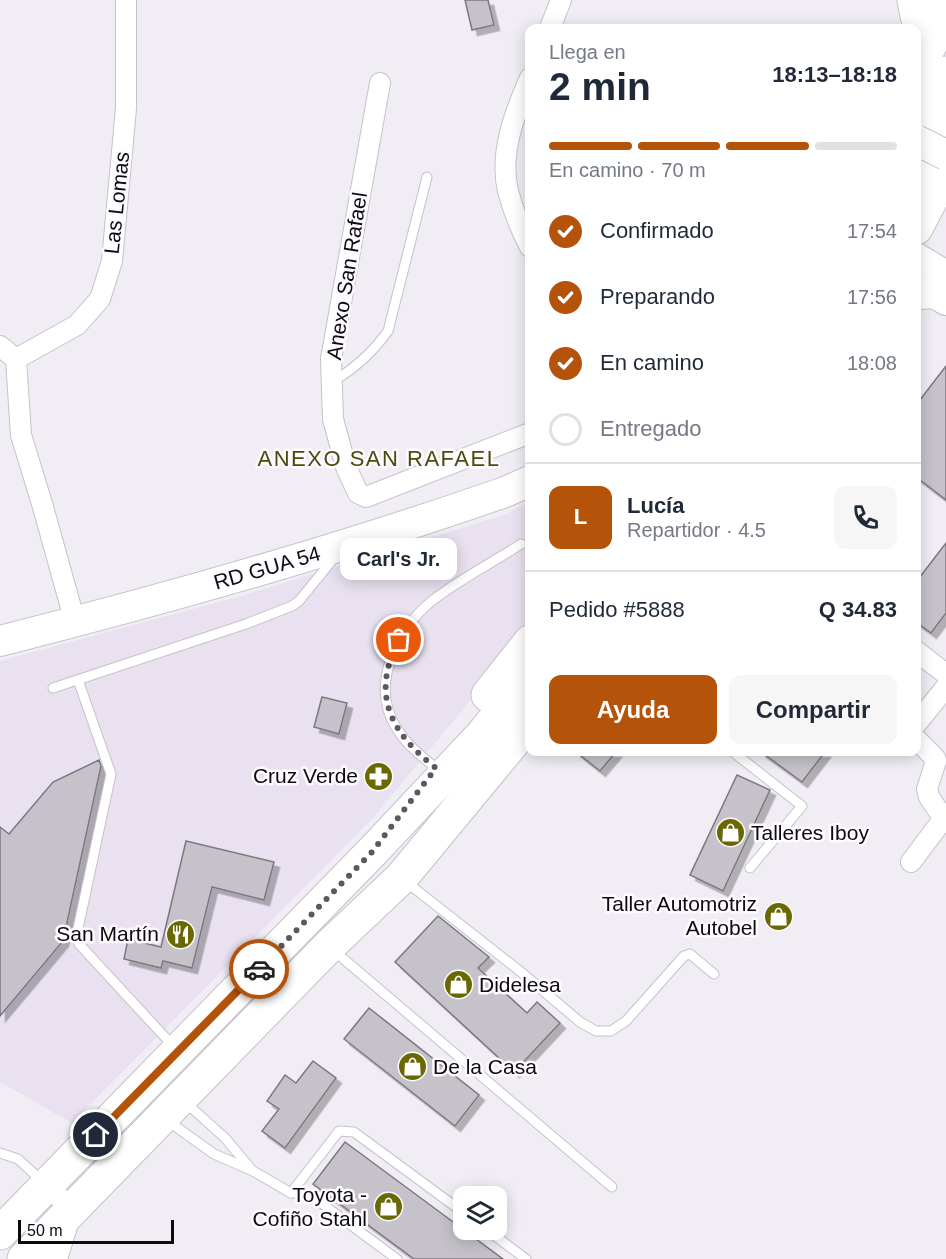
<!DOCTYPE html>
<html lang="es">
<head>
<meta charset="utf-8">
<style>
	body { margin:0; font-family:Helvetica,sans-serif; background:#f6f6f7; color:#1f2937; height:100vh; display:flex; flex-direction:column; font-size:22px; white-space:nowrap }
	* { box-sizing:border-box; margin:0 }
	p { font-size:20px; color:#747a83 }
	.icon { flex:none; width:33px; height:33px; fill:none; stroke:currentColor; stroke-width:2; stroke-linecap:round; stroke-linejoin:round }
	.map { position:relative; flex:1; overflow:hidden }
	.details { position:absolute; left:525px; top:24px; width:396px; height:732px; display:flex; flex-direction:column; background:#fff; border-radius:12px; box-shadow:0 3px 15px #0003 }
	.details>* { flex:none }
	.tools { position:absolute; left:453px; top:1186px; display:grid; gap:12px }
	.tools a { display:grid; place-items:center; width:54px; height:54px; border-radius:12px; background:#fff; box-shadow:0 3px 15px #0003; font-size:30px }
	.scale { position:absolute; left:18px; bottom:15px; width:156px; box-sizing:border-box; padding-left:6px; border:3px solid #0c0a0d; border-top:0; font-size:16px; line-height:21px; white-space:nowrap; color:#0c0a0d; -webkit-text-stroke:4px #fdfbff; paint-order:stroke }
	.pin { position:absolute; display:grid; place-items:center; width:51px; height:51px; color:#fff; margin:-26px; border:3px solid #fff; border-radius:50%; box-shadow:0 2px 6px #0007 }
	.courier { position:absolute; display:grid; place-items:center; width:60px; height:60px; margin:-30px; border:4px solid #b45309; border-radius:50%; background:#fff; color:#222; box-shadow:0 2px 8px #0007 }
	.bubble { position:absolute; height:42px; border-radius:12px; background:#fff; box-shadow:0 3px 15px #0003; font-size:20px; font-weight:700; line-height:42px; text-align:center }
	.overview em { font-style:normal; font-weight:700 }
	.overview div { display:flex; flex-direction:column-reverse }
	.overview { display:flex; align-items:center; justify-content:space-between; height:102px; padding:0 24px }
	h1 { font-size:39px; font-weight:700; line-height:45px }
	.bar { display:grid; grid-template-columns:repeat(4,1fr); gap:9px 6px; align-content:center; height:72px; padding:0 24px }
	.bar i { height:8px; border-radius:4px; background:#e0e1e3 }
	.bar .selected { background:#b45309 }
	.bar p { grid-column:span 4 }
	.line { display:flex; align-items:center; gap:15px; padding:0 24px; border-top:2px solid #e0e1e3 }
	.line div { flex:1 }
	.round { display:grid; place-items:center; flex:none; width:63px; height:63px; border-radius:12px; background:#f6f6f7 }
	ol { padding:0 24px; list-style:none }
	li { display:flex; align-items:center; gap:18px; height:66px }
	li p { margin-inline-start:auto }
	li .icon { padding:6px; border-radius:50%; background:#b45309; color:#fff; stroke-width:4 }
	li:last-child { color:#747a83 }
	li i { width:33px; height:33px; border:3px solid #e0e1e3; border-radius:50% }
	.button { display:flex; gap:12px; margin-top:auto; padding:12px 24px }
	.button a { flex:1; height:69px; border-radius:12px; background:#b45309; color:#fff; font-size:24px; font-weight:700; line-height:69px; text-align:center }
	.button a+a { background:#f6f6f7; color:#1f2937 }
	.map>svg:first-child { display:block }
</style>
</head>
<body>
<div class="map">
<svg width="946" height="1259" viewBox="0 0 946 1259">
	<defs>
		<filter id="shadow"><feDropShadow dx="5.5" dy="5.5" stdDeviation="0" flood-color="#0004"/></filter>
	</defs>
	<rect width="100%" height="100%" fill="#f1edf5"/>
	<polygon fill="#e9e1f0" points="529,501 529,630 372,819 72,1123 0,1082 0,661 245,595 507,514"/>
	<g fill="#c6c2ca" stroke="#7c7880" stroke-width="1.5" filter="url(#shadow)">
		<polygon points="465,0 488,0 494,25 472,30"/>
		<polygon points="946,366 946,500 916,477 916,405"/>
		<polygon points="946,543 946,613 931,633 916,622 916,582"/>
		<polygon points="322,697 347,703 339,734 314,727"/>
		<polygon points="576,752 616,752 600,771"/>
		<polygon points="761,752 825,752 802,782"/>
		<polygon points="99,760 101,766 63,941 0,1016 0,827 9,834 53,782"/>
		<polygon points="737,775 770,790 723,891 690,875"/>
		<polygon points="186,841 274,862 264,900 212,887 192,968 163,961 161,968 124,959 128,939 161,947"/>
		<polygon points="438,916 489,957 478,968 527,1013 537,1002 560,1023 514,1072 395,962"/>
		<polygon points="369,1008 479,1095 455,1126 344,1039"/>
		<polygon points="313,1061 336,1078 285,1148 262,1131 279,1109 267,1101 285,1075 296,1083"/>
		<polygon points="345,1142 464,1230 503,1259 414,1259 313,1184"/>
	</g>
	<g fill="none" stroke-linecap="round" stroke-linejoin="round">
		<defs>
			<g id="lane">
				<path d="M 332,382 C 354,369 373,352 388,331 L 427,177"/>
				<polyline points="78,680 111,774 77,933 79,944 175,1048"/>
				<polyline points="53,688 246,624 292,606 299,601 334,558"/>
				<polyline points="733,752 802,806 750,868"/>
				<path d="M 436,768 C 421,756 407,745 397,729 C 369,686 396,629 433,600 C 460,579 492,563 521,544"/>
				<polyline points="405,881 521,972 580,1022 596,1031 611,1031 626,1021 684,956 690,954 714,974"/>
				<polyline points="333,950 612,1187"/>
				<polyline points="185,1102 225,1138 251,1169"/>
				<polyline points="168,1121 214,1154 253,1171 291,1193 302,1193 317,1200 397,1259"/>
				<polyline points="0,1153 18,1159 43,1182"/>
				<polyline points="291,1193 339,1131 354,1132 464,1213"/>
				<polyline points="487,1230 526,1259"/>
			</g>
			<g id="street">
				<polyline points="550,28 561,0"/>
				<path d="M 530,78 C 515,112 499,153 508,191 C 513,210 521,230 530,247"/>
				<polyline points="380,83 331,359 333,419 346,467 358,493 366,497 530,433"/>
				<polyline points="0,346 16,359 21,435 43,507 75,622"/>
				<polyline points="16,359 77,325 100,299 112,261 126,108 126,0"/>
				<polyline points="916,651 946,674"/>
				<polyline points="916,724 946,687"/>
				<polyline points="911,862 941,822 942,816 929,797 927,789 936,761 935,758 916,739"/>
				<polyline points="47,1185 72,1210 57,1259"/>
			</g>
			<g id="primary">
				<polyline points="916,258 936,270 946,279"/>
				<path d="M 916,295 C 928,292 937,293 946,300"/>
				<path d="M 0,641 C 170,598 339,550 505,492 L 530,481"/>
			</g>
			<g id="highway">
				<polyline points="914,0 917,16 924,21 935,18 946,7"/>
				<polyline points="916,73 946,13"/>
				<polyline points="916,137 946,73"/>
				<polyline points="916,186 946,126"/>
				<polyline points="916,228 946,171"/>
				<polyline points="488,695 530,642"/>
				<polyline points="0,1233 372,852 482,735 530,677"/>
				<polyline points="24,1259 329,946 401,878 530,722"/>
			</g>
		</defs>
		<use href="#lane" stroke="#c6c1ca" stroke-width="11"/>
		<use href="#street" stroke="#c6c1ca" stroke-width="22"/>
		<use href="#primary" stroke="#c6c1ca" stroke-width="32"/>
		<use href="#highway" stroke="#c6c1ca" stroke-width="35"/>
		<use href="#lane" stroke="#fff" stroke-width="9"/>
		<use href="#street" stroke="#fff" stroke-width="20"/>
		<use href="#primary" stroke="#fff" stroke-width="30"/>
		<use href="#highway" stroke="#fff" stroke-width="33"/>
		<defs>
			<polyline id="primary-bridge" points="916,140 946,155"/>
		</defs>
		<use href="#primary-bridge" stroke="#c6c1ca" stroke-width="32" stroke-linecap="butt"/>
		<use href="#primary-bridge" stroke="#fff" stroke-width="30"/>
	</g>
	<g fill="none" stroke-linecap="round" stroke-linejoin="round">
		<path stroke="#5c595e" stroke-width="6" stroke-dasharray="0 10.8" d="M 259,969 L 372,852 L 436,768 C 391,733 370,695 399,640"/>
		<polyline stroke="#b45309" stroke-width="8" points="96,1135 259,969"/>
	</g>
	<defs>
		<symbol id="pharmacy-disc" viewBox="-11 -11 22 22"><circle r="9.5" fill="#696802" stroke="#fdfbff"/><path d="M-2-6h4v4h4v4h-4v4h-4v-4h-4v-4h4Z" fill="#fff"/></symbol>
		<symbol id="shop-disc" viewBox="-11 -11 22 22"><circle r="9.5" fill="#696802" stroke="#fdfbff"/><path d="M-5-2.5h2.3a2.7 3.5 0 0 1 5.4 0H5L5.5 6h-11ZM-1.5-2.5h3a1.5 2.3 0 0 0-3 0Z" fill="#fff"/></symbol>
		<symbol id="restaurant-disc" viewBox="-11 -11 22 22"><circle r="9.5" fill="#696802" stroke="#fdfbff"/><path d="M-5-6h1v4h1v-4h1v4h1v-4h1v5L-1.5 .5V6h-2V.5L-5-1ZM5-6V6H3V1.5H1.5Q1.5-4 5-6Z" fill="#fff"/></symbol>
	</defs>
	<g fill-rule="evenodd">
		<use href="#pharmacy-disc" x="362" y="760" width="33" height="33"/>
		<use href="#shop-disc" x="714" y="816" width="33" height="33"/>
		<use href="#shop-disc" x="762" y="900" width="33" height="33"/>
		<use href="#restaurant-disc" x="164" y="918" width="33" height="33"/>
		<use href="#shop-disc" x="442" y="968" width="33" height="33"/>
		<use href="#shop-disc" x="396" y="1050" width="33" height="33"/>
		<use href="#shop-disc" x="372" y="1190" width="33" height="33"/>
	</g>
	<g text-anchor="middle" stroke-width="5" stroke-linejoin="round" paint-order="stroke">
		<g font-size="21" fill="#0c0a0d" stroke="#fdfbff">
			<text transform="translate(117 203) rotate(-84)" y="7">Las Lomas</text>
			<text transform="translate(347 276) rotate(-81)" y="7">Anexo San Rafael</text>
			<text transform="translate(267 568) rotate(-16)" y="7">RD GUA 54</text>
		</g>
		<g font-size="21" fill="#0c0a0d" stroke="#fdfbff" text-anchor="end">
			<text x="358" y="783">Cruz Verde</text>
			<text x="751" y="840" text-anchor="start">Talleres Iboy</text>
			<text x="757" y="911">Taller Automotriz<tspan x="757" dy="24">Autobel</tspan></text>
			<text x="159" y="941">San Martín</text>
			<text x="479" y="992" text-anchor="start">Didelesa</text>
			<text x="433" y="1074" text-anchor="start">De la Casa</text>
			<text x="367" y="1202">Toyota -<tspan x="367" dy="24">Cofiño Stahl</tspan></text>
		</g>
		<g font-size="22" letter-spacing="1.5" fill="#4c4b0d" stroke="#fdfbff">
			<text x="379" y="466">ANEXO SAN RAFAEL</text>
		</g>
	</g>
</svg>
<div class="tools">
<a><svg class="icon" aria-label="layers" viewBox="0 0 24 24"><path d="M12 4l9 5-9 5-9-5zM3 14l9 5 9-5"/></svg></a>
</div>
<div class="scale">50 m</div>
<div class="pin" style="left:399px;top:640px;background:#ea580c"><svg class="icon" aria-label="bag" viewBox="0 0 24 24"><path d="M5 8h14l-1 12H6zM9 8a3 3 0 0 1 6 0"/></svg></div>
<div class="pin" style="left:96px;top:1135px;background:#1f2937"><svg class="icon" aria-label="home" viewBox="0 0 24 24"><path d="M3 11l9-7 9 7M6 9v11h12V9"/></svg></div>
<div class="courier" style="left:259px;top:969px"><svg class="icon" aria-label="car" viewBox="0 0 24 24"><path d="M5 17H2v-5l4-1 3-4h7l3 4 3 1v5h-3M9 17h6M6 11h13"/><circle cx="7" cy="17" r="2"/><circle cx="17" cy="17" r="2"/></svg></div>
<div class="bubble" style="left:340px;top:538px;width:117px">Carl's Jr.</div>
<section class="details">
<div class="overview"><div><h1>2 min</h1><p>Llega en</p></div><em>18:13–18:18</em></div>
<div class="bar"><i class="selected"></i><i class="selected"></i><i class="selected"></i><i></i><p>En camino · 70 m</p></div>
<ol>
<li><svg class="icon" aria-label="check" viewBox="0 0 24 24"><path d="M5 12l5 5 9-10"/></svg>Confirmado<p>17:54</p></li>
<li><svg class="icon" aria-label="check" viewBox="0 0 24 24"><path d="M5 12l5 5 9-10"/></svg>Preparando<p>17:56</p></li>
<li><svg class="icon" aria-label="check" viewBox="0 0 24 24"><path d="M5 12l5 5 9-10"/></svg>En camino<p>18:08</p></li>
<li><i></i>Entregado</li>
</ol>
<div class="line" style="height:108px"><b class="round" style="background:#b45309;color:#fff">L</b><div><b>Lucía</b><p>Repartidor · 4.5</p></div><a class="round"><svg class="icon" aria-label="phone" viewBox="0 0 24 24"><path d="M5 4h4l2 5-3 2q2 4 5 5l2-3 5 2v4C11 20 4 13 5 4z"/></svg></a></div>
<div class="line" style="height:78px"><div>Pedido #5888</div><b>Q 34.83</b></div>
<div class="button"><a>Ayuda</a><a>Compartir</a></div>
</section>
</div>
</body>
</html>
